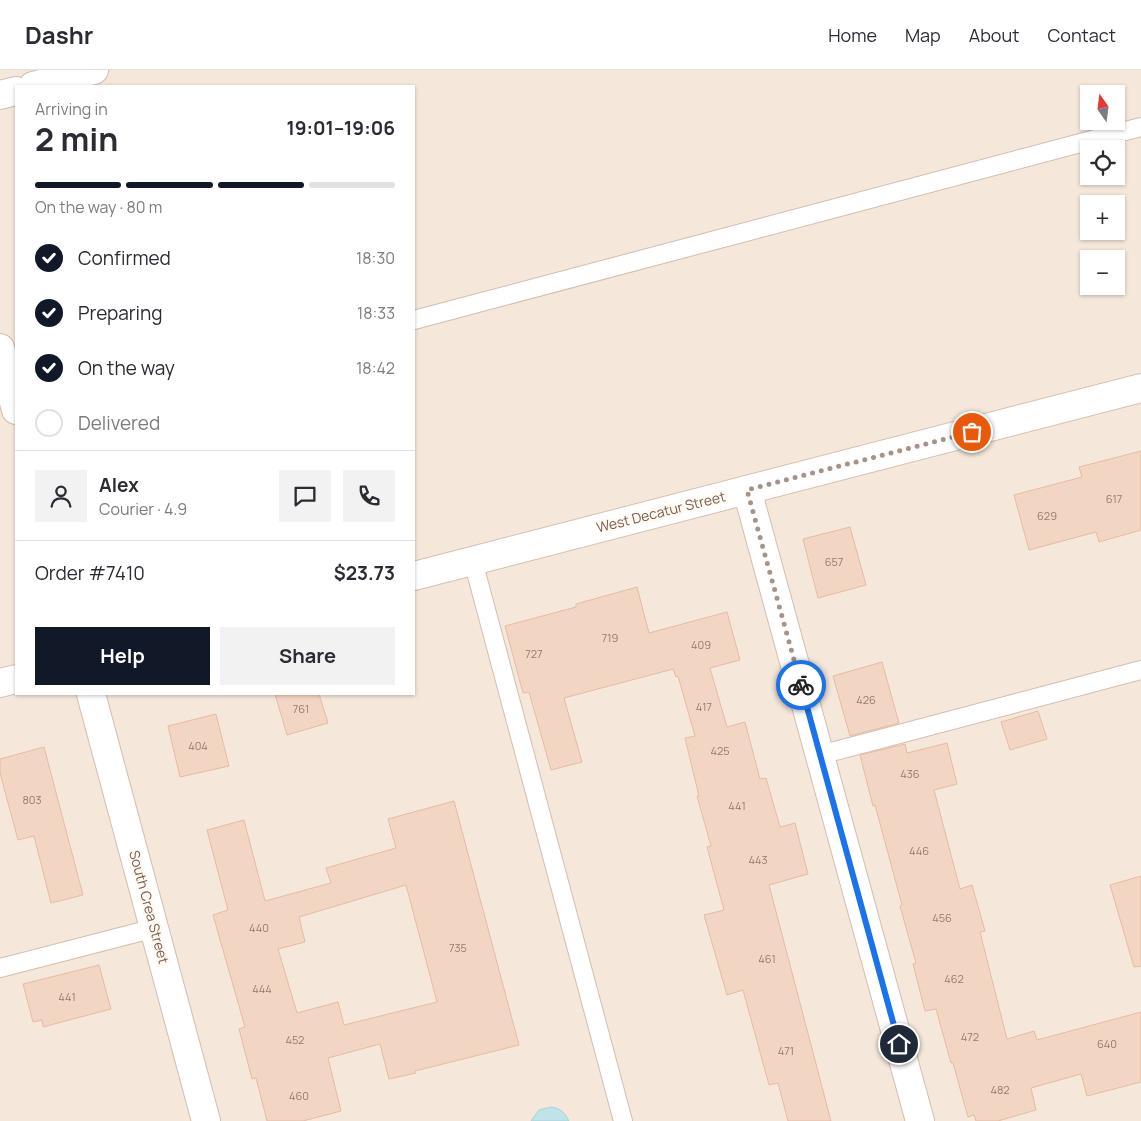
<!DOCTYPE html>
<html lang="en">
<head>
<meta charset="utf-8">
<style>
	body { margin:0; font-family:Manrope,sans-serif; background:#f2f2f3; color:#2b2b33; height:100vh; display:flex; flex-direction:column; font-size:19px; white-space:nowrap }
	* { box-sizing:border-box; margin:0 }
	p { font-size:16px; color:#7c7c81 }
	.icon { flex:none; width:28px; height:28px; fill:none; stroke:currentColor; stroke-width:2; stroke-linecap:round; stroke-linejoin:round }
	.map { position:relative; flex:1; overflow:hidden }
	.drawer { position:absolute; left:15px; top:15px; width:400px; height:610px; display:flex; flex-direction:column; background:#fff; border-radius:0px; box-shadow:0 1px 4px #0004 }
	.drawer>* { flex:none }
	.needle { width:32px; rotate:346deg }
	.fabs { position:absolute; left:1080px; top:15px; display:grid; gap:10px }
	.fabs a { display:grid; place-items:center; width:45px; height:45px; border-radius:0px; background:#fff; box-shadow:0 1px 4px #0004; font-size:25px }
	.pin { position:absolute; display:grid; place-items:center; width:42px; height:42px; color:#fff; margin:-21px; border:2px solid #fff; border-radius:50%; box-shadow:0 1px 5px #0007 }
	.courier { position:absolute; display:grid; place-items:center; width:50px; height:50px; margin:-25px; border:4px solid #1a73e8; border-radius:50%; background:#fff; color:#222; box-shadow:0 1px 6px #0007 }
	.head em { font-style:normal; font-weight:700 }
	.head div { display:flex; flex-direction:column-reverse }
	.head { display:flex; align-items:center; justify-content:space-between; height:85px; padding:0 20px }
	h1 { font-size:32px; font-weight:700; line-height:38px }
	.bar { display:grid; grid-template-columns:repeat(4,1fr); gap:8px 5px; align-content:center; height:60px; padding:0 20px }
	.bar i { height:6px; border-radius:4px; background:#e1e1e2 }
	.bar .current { background:#111827 }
	.bar p { grid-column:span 4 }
	.line { display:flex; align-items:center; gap:12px; padding:0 20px; border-top:1px solid #e1e1e2 }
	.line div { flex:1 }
	.round { display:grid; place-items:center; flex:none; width:52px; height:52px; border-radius:0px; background:#f2f2f3 }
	ol { padding:0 20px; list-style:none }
	li { display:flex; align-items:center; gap:15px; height:55px }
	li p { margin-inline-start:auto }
	li .icon { padding:5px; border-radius:50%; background:#111827; color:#fff; stroke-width:4 }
	li:last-child { color:#7c7c81 }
	li i { width:28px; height:28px; border:2px solid #e1e1e2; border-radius:50% }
	.primary-button { display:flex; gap:10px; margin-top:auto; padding:10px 20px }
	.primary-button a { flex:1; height:58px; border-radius:0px; background:#111827; color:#fff; font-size:20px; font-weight:700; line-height:58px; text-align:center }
	.primary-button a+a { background:#f2f2f3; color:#2b2b33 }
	header { display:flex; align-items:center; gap:30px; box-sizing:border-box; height:70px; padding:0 25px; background:#fff; border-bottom:1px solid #e1e1e2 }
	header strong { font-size:24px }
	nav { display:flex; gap:28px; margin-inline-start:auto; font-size:18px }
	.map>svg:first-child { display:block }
</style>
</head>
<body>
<header>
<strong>Dashr</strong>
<nav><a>Home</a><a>Map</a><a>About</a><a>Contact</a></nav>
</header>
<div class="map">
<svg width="1141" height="1051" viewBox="0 0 1141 1051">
	<rect width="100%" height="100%" fill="#fdf6ec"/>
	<path fill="#f5e8da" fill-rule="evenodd" d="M 0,0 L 1141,0 L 1141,1051 L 0,1051 ZM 16,16 L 414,16 L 414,624 L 16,624 ZM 1089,24 L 1116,24 L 1116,51 L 1089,51 ZM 1089,79 L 1116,79 L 1116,106 L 1089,106 ZM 1089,134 L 1116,134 L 1116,161 L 1089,161 ZM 1089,189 L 1116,189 L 1116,216 L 1089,216 Z"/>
	<path fill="#bfe3e8" stroke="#a5d3da" d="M 551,1037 C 560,1038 565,1043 569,1051 L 531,1051 L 539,1040 Z"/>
	<g fill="#f3d5c3" stroke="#e6bba3" fill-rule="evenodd">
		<polygon points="1141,381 1141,460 1099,472 1096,462 1029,480 1014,425 1082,407 1079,397"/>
		<polygon points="850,457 866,515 818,528 803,469"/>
		<polygon points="637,517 649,563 727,542 740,590 710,598 727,657 745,652 760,709 766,708 780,757 795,753 808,804 769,815 831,1051 788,1051 778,1013 769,1015 743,920 727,925 704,845 724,840 707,777 711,776 697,726 699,726 685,668 695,666 678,606 676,607 673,599 564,628 582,692 551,700 529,622 523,623 505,556 576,537 576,534"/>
		<polygon points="882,592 899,653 850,666 833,606"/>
		<polygon points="275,624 319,624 328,653 287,665"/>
		<polygon points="1038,641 1047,669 1010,680 1001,652"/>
		<polygon points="216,644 229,696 180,707 168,656"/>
		<polygon points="947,673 957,714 934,720 960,819 972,815 985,861 980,862 1007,969 1034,961 1037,970 1141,942 1141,1012 1087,1026 1081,1004 1031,1018 1036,1040 998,1051 976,1051 974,1045 968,1047 953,993 951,993 936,939 925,941 913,894 916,893 900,836 902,835 875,735 873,736 860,685 905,674 907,683"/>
		<polygon points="44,677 83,825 51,833 34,766 18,770 0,703 0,689"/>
		<path d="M 454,731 L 519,975 L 415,1001 L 416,1003 L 389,1009 L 380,974 L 328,988 L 341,1041 L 303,1051 L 267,1051 L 256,1008 L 252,1009 L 239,959 L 245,957 L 213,845 L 228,840 L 207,760 L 244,750 L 265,831 L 331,813 L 326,798 L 396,778 L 388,749 ZM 406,815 L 437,932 L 344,955 L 338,932 L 297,943 L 278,879 L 305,872 L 299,847 Z"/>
		<polygon points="1141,806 1141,896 1134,897 1110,815"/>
		<polygon points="99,895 111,939 43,957 42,950 33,952 23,914"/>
	</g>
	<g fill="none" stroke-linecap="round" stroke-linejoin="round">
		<defs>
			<g id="lane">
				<polyline points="414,250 1141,57"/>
				<polyline points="473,491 623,1051"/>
				<polyline points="820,685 1141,600"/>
				<polyline points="0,898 155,858"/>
			</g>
			<g id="street">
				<polyline points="33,16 94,0"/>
				<polyline points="0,25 16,21"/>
				<polyline points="0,278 16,340"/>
				<polyline points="747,420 920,1051"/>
				<polyline points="91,624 206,1051"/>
			</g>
			<g id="secondary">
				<polyline points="414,506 1141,318"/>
				<polyline points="0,613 16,609"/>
			</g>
		</defs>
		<use href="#lane" stroke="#d1beb0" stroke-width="20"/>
		<use href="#street" stroke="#d1beb0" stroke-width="30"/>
		<use href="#secondary" stroke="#d6c0b0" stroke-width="30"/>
		<use href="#lane" stroke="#fff" stroke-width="18"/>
		<use href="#street" stroke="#fff" stroke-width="28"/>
		<use href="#secondary" stroke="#fff" stroke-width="28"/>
	</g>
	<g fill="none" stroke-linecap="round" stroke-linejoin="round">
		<polyline stroke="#a89285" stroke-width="5" stroke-dasharray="0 9" points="801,615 747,420 972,362"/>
		<polyline stroke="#1a73e8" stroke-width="6" points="801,615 899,974"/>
	</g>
	<g text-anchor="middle" stroke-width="5" stroke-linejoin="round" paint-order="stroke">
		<g font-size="11" fill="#987a6a">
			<text x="1114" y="433">617</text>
			<text x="1047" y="450">629</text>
			<text x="834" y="496">657</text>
			<text x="610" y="572">719</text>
			<text x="701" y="579">409</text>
			<text x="534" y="588">727</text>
			<text x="866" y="634">426</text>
			<text x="704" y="641">417</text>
			<text x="301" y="643">761</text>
			<text x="198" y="680">404</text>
			<text x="720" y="685">425</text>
			<text x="910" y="708">436</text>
			<text x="32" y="734">803</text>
			<text x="737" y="740">441</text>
			<text x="919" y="785">446</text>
			<text x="758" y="794">443</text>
			<text x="942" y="852">456</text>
			<text x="259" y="862">440</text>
			<text x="458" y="882">735</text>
			<text x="767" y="893">461</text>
			<text x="954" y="913">462</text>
			<text x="262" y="923">444</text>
			<text x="67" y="931">441</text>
			<text x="970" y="971">472</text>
			<text x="295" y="974">452</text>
			<text x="1107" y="978">640</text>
			<text x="786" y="985">471</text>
			<text x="1000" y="1024">482</text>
			<text x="299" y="1030">460</text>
		</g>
		<g font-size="14" fill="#7a5c4d" stroke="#fffaf3">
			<text transform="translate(661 442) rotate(-14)" y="5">West Decatur Street</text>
			<text transform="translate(149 837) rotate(75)" y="5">South Crea Street</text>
		</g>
	</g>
</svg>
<div class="fabs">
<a><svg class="needle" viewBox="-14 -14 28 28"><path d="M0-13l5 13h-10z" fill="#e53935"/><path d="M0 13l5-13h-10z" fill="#7c7c81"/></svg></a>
<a><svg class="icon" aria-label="locate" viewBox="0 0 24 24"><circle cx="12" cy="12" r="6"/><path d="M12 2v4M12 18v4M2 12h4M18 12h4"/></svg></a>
<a>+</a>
<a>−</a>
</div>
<div class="pin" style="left:972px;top:362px;background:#ea580c"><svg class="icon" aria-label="bag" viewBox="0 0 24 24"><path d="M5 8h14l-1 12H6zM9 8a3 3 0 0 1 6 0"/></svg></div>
<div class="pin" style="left:899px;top:974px;background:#1f2937"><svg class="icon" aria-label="home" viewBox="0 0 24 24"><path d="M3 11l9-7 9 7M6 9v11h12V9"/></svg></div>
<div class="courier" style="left:801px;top:615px"><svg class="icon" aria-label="bike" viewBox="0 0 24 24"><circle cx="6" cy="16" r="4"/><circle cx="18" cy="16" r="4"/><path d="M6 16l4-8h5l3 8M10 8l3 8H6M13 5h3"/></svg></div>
<section class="drawer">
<div class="head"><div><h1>2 min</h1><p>Arriving in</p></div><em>19:01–19:06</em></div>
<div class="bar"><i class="current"></i><i class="current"></i><i class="current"></i><i></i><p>On the way · 80 m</p></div>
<ol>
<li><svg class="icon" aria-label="check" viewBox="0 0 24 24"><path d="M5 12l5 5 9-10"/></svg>Confirmed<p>18:30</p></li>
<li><svg class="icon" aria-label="check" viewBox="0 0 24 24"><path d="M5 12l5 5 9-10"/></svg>Preparing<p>18:33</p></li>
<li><svg class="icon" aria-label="check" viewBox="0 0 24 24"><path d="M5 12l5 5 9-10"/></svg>On the way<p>18:42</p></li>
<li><i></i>Delivered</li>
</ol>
<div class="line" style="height:90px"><a class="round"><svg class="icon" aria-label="person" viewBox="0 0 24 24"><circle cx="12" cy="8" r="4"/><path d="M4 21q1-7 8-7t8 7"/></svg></a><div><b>Alex</b><p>Courier · 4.9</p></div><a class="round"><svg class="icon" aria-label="chat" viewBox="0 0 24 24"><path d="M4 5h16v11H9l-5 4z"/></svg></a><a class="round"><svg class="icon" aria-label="phone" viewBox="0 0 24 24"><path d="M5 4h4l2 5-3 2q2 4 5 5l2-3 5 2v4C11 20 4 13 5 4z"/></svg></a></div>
<div class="line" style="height:65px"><div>Order #7410</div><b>$23.73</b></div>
<div class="primary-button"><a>Help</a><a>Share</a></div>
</section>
</div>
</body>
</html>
